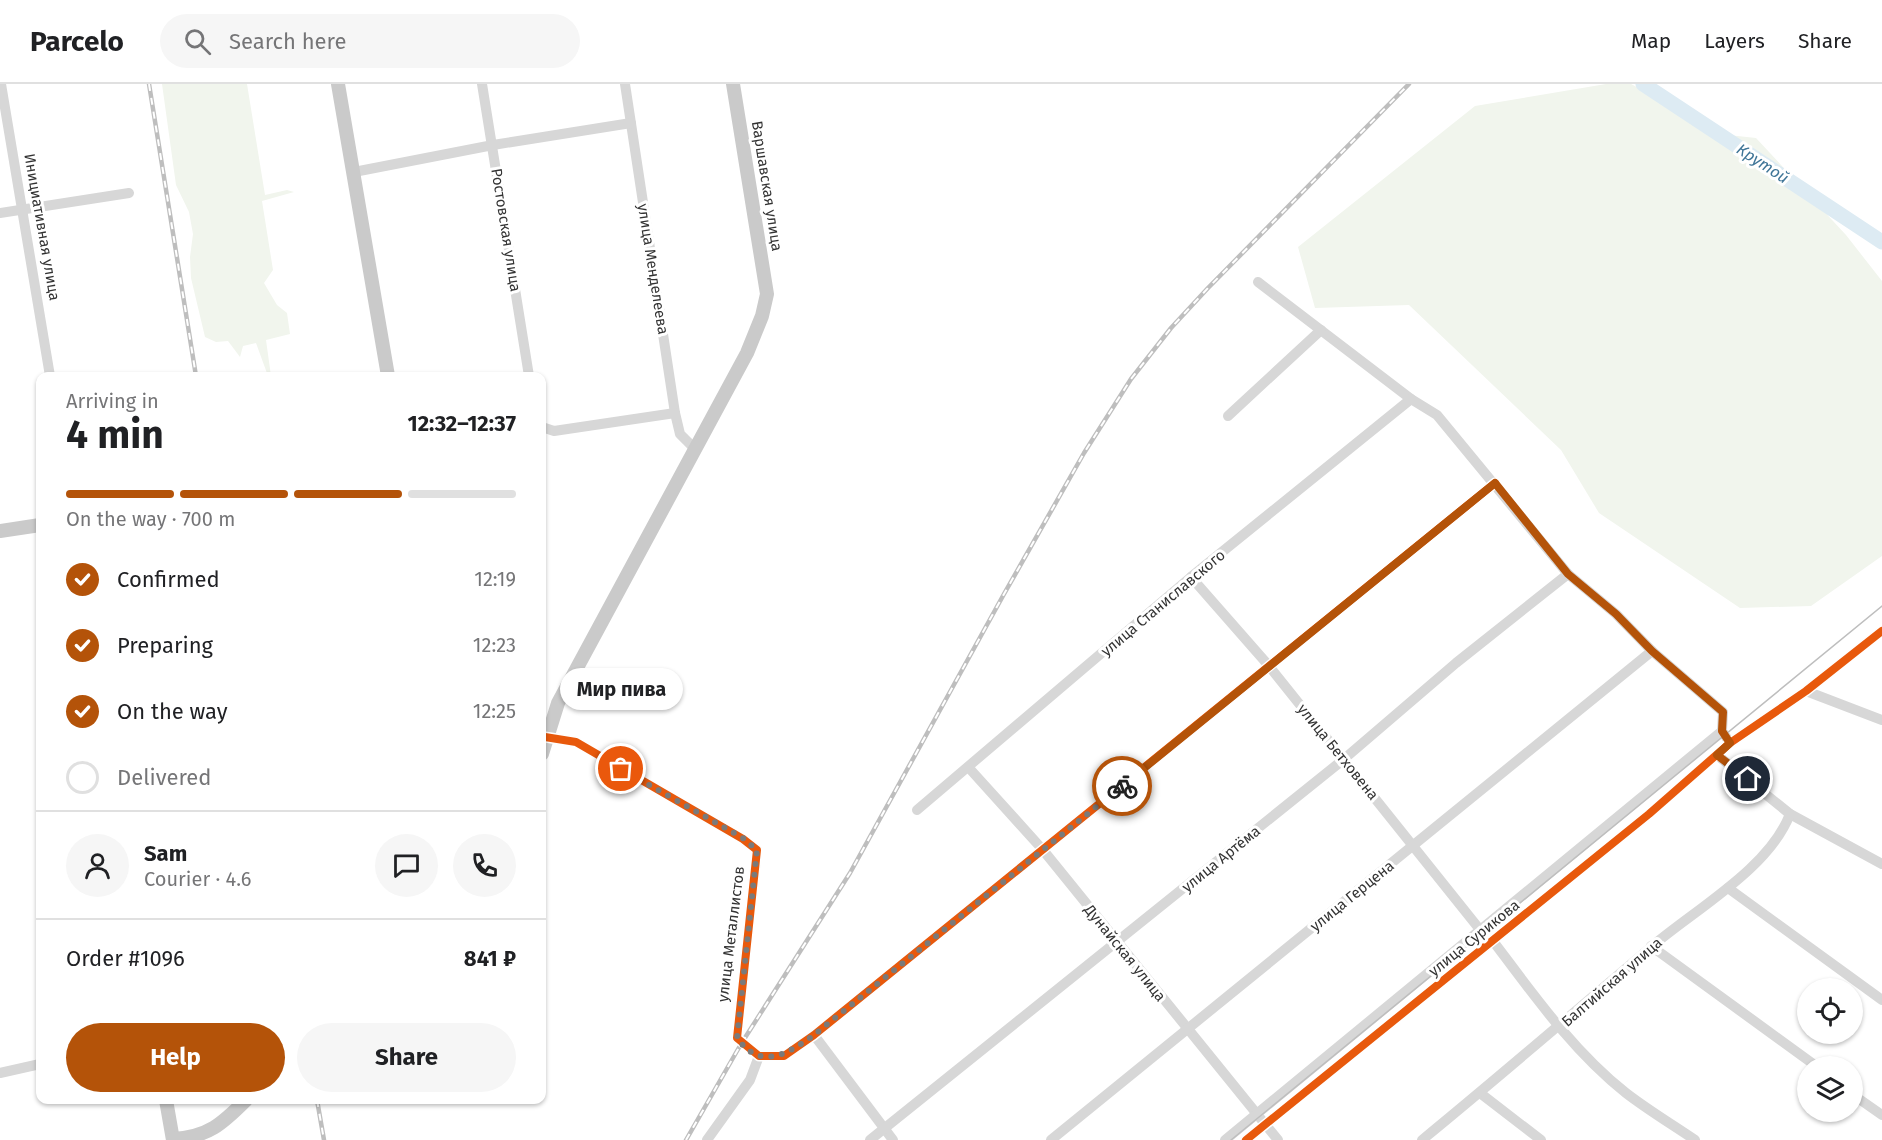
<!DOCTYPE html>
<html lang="en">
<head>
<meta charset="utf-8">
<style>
	body { margin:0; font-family:"Fira Sans",sans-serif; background:#f6f6f6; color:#202124; height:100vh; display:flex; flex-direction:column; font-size:22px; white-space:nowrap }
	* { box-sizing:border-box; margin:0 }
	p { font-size:20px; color:#757577 }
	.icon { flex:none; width:33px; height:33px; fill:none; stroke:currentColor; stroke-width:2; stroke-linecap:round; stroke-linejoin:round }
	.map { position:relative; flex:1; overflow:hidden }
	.sheet { position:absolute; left:36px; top:288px; width:510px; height:732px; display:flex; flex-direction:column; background:#fff; border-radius:12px; box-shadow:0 2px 4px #0004 }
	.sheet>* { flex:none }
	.buttons { position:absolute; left:1797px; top:894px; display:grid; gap:12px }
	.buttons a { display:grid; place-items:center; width:66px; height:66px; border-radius:50%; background:#fff; box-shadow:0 2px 4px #0004; font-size:30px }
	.pin { position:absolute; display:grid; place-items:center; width:51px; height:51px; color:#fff; margin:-26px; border:3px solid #fff; border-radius:50%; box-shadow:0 2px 6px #0007 }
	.courier { position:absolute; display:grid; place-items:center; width:60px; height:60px; margin:-30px; border:4px solid #b45309; border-radius:50%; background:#fff; color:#222; box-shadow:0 2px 8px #0007 }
	.bubble { position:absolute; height:42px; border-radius:21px; background:#fff; box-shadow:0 2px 4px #0004; font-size:20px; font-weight:700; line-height:42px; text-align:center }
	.head em { font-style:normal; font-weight:700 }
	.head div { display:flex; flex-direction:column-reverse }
	.head { display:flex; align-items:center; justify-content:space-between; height:102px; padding:0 30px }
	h1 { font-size:39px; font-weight:700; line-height:45px }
	.bar { display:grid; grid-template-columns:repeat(4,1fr); gap:9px 6px; align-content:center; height:72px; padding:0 30px }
	.bar i { height:8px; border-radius:4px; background:#e0e0e0 }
	.bar .active { background:#b45309 }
	.bar p { grid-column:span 4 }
	.line { display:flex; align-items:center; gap:15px; padding:0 30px; border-top:2px solid #e0e0e0 }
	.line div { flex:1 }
	.round { display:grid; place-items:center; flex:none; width:63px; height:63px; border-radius:32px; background:#f6f6f6 }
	ol { padding:0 30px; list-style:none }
	li { display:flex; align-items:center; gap:18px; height:66px }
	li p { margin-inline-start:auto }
	li .icon { padding:6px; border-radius:50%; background:#b45309; color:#fff; stroke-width:4 }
	li:last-child { color:#757577 }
	li i { width:33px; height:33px; border:3px solid #e0e0e0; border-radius:50% }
	.button { display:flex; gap:12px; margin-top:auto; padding:12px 30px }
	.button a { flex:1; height:69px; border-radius:36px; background:#b45309; color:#fff; font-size:24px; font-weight:700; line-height:69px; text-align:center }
	.button a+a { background:#f6f6f6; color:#202124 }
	header { display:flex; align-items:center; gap:36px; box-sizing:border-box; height:84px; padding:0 30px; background:#fff; border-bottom:2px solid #e0e0e0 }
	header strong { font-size:28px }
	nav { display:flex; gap:33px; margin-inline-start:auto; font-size:21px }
	.search { width:420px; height:54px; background:#f6f6f6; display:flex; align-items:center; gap:15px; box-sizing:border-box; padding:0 21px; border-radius:33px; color:#757577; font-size:22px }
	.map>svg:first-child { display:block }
</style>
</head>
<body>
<header>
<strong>Parcelo</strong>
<div class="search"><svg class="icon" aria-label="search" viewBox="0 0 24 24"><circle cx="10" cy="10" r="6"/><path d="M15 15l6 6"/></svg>Search here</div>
<nav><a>Map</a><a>Layers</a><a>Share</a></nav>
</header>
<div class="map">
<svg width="1882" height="1056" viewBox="0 0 1882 1056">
	<rect width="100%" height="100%" fill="#fff"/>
	<g fill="#f1f5ed">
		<polygon points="162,0 247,0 265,111 287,106 294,108 262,117 273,186 264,199 277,221 287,229 290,250 266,256 271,292 268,292 256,259 243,262 240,273 228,257 216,258 205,253 191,194 190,173 193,150 189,128 176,101"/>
		<polygon points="1606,0 1631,0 1728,51 1756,54 1846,151 1882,197 1882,472 1811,522 1740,524 1599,429 1561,366 1409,221 1315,224 1298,163 1475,22"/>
	</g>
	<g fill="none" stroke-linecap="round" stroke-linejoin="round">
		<polyline stroke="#ddebf3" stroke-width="15" points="1643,0 1882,158"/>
		<g stroke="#d7d7d7" stroke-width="10">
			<polyline points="1,0 50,292"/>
			<polyline points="482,0 529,292"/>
			<polyline points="625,0 675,329 680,350 694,364"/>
			<polyline points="354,88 493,61 631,39"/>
			<polyline points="0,129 129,109"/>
			<polyline points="1258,198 1411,315 1437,331 1568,490 1616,530 1652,567 1723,628 1722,647 1730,659"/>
			<polyline points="1228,332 1321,246"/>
			<polyline points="542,343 554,347 675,329"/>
			<polyline points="1191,493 1269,582 1481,847"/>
			<polyline points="1806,607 1882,636"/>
			<polyline points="545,653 576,658 743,755 757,766 737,954 759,972"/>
			<polyline points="1717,671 1790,730 1882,780"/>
			<polyline points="969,684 1043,766 1278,1056"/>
			<polyline points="917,726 1191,493 1411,315"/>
			<polyline points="1728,804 1882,916"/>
			<path d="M 1493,857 C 1533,910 1573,967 1626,1009 C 1648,1026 1673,1041 1695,1056"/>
			<polyline points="1651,862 1816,982"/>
			<polyline points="814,951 893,1056"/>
			<polyline points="759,972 784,972 814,951 1495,399"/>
			<polyline points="0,989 40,980"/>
			<polyline points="1480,1009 1541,1056"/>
			<polyline points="1852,1010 1882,1031"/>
			<polyline points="707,1056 750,996 759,972"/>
			<polyline points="870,1056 1344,675 1456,579 1568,490"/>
			<polyline points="1051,1056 1652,567"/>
			<polyline points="1225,1056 1722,647"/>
			<polyline points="1246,1056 1649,730 1730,659 1806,607 1882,547"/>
			<path d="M 1422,1056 C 1499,993 1574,928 1650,864 C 1694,826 1769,785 1790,730"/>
		</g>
		<g stroke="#cacaca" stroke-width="14">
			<polyline points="338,0 388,292"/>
			<polyline points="0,447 40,441"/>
			<polyline points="542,670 558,619 747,269 762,232 767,210 733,0"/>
			<polyline points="166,1016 173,1056"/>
			<path d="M 173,1055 C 208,1053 222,1040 246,1016"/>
		</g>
		<polyline stroke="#bebebe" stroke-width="1.5" points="1231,1056 1882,522"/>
		<defs>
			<g id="rail">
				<polyline points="149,0 196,292"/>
				<polyline points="317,1016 324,1056"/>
				<polyline points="686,1056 741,960 850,789 1004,510 1084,369 1131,295 1171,244 1208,204 1409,0"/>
			</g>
		</defs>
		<use href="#rail" stroke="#bebebe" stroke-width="4.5"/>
		<use href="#rail" stroke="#fff" stroke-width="2" stroke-dasharray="7" stroke-linecap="butt"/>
		<defs>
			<g id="cycleway">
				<polyline points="545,653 576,658 743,755 757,766 737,954 759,972 784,972 814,951 1495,399"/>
				<polyline points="1246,1056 1649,730 1730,659 1806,607 1882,547"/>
			</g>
		</defs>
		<use href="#cycleway" stroke="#fff" stroke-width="11"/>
		<use href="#cycleway" stroke="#e8590c" stroke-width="8"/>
	</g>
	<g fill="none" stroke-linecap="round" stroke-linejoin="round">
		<path stroke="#7a7a7a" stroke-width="6" stroke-dasharray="0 10.8" d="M 621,685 L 743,754 L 757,766 L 737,954 C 761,988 789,969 814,951 L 1122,702"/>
		<polyline stroke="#b45309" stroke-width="8" points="1122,702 1495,399 1568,490 1616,530 1652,567 1723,628 1722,647 1730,659 1717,671 1748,695"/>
	</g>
	<g text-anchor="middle" stroke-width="6" stroke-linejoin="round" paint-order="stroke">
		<g font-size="15" fill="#333" stroke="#fff">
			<text transform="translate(767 102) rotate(81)" y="5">Варшавская улица</text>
			<text transform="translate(42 143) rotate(80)" y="5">Инициативная улица</text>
			<text transform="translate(506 146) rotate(81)" y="5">Ростовская улица</text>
			<text transform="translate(653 185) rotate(81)" y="5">улица Менделеева</text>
			<text transform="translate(1163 519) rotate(-40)" y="5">улица Станиславского</text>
			<text transform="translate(1338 668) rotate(51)" y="5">улица Бетховена</text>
			<text transform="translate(1221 775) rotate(-39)" y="5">улица Артёма</text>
			<text transform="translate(1352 812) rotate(-39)" y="5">улица Герцена</text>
			<text transform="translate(731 850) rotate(-83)" y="5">улица Металлистов</text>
			<text transform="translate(1474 854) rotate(-39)" y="5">улица Сурикова</text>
			<text transform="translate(1125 869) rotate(51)" y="5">Дунайская улица</text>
			<text transform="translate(1612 898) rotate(-41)" y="5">Балтийская улица</text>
		</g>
		<g font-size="16" font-style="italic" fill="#3f7597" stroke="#fff">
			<text transform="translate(1763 79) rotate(33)" y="6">Крутой</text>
		</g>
	</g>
</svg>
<div class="buttons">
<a><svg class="icon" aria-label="locate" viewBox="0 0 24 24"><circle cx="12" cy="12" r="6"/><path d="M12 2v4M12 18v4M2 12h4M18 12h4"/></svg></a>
<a><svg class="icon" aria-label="layers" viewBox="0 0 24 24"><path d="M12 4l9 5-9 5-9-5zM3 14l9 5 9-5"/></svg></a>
</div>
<div class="pin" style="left:621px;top:685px;background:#ea580c"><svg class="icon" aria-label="bag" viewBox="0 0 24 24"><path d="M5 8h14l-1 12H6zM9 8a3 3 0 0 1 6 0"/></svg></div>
<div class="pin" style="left:1748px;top:695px;background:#1f2937"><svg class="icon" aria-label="home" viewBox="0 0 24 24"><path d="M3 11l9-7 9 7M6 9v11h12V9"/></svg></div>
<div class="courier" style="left:1122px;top:702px"><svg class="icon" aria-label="bike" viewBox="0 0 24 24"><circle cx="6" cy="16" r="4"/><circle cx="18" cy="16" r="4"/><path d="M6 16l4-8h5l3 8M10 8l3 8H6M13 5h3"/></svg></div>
<div class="bubble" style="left:560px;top:584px;width:123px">Мир пива</div>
<section class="sheet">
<div class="head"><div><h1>4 min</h1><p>Arriving in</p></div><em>12:32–12:37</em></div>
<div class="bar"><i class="active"></i><i class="active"></i><i class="active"></i><i></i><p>On the way · 700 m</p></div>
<ol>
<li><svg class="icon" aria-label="check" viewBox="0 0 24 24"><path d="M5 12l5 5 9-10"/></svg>Confirmed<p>12:19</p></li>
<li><svg class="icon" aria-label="check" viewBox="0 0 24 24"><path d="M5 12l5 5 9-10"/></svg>Preparing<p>12:23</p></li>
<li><svg class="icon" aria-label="check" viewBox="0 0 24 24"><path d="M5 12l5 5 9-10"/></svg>On the way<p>12:25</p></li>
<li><i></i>Delivered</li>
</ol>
<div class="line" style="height:108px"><a class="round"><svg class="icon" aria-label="person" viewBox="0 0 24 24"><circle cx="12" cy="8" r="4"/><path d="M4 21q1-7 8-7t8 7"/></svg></a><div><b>Sam</b><p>Courier · 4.6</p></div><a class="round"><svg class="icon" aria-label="chat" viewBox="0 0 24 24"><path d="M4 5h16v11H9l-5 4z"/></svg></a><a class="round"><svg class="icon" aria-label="phone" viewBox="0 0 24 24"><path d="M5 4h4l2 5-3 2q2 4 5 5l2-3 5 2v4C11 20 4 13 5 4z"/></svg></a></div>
<div class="line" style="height:78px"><div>Order #1096</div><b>841 ₽</b></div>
<div class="button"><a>Help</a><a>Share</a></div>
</section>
</div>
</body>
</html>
